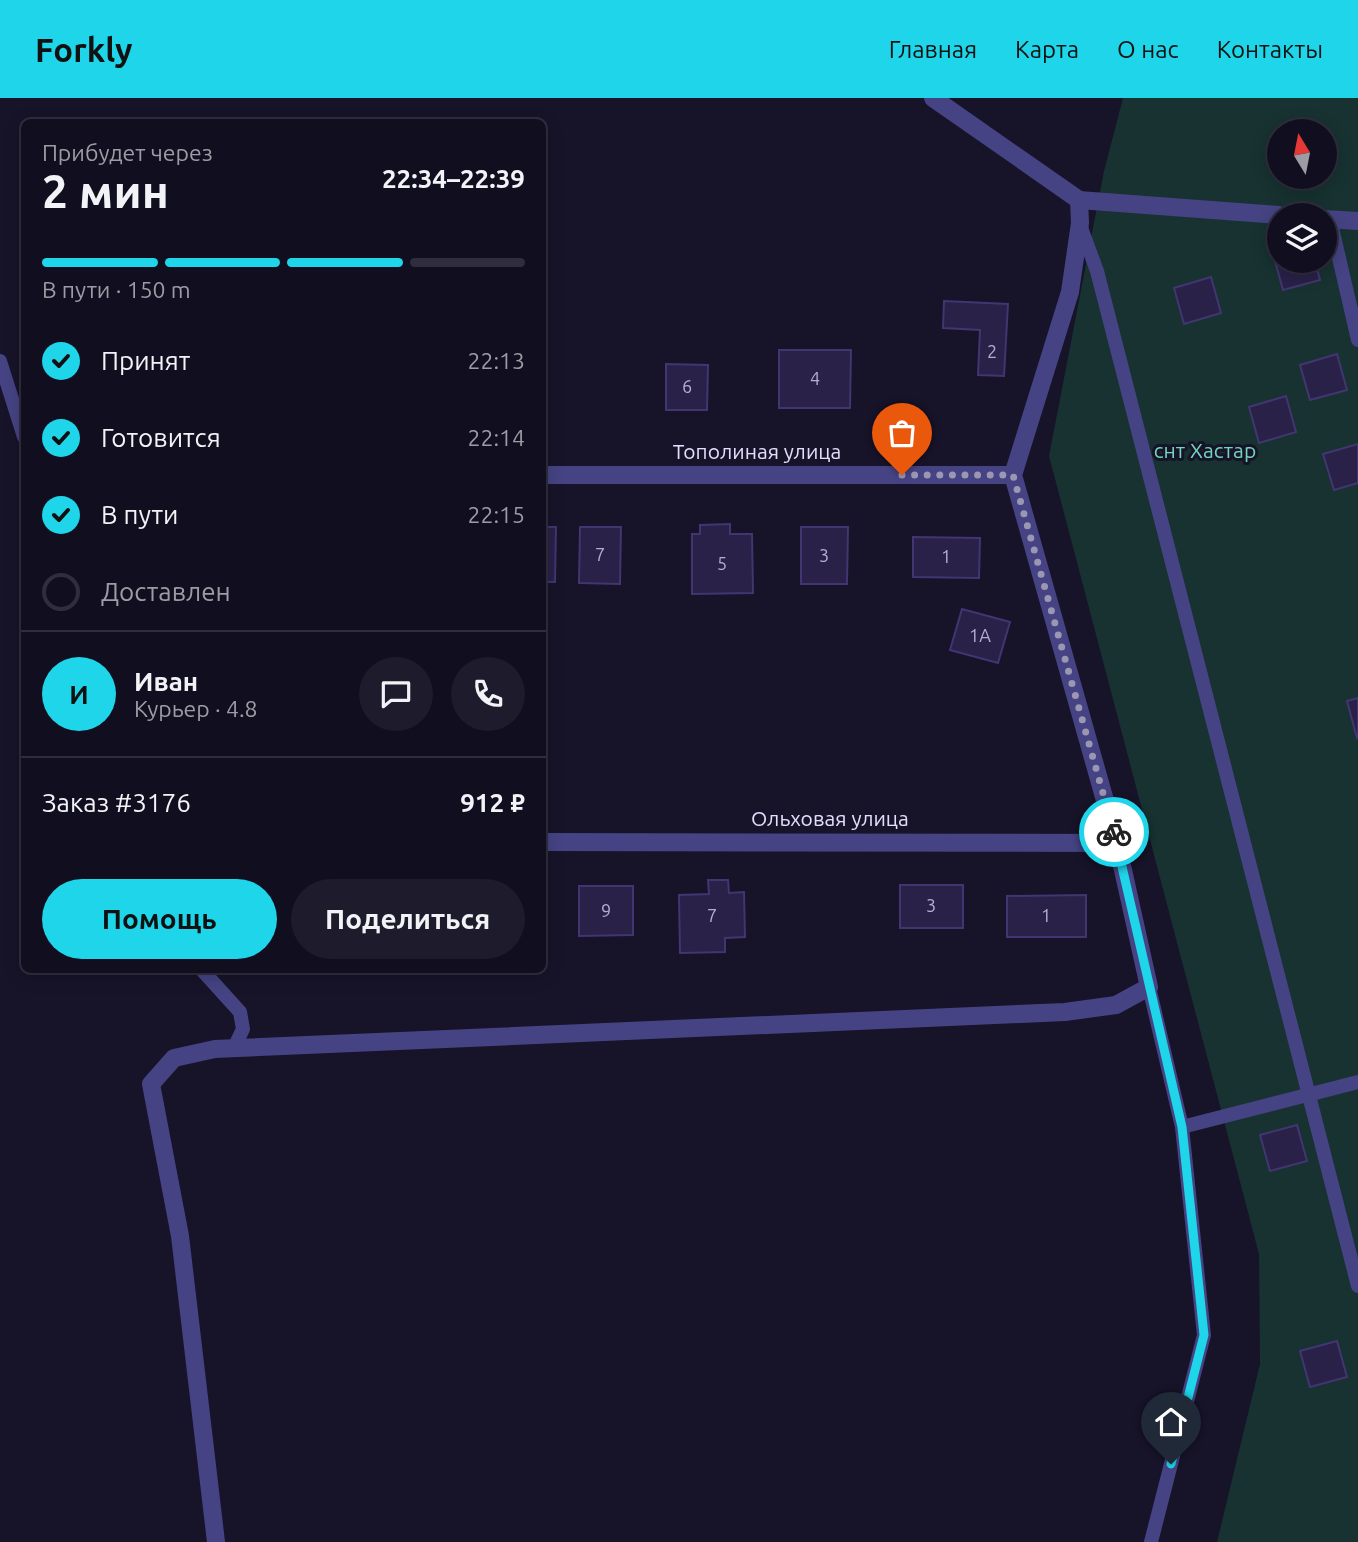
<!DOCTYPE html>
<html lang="ru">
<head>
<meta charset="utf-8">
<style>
	body { margin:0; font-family:Ubuntu,sans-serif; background:#1e1c2c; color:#f1f3f6; height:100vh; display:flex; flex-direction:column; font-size:26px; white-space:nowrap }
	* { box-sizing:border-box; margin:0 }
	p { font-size:23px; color:#9c9ca4 }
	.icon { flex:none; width:38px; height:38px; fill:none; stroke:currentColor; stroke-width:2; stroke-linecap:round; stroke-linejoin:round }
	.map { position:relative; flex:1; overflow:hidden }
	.panel { position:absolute; left:21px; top:21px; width:525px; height:854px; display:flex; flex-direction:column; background:#110e1f; border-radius:10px; box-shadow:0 4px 18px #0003,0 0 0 2px #302e3d }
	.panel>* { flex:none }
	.needle { width:46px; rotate:350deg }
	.controls { position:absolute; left:1267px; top:21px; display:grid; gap:14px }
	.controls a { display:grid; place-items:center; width:70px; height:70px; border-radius:50%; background:#110e1f; box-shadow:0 4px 18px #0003,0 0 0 2px #302e3d; font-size:35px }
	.pin { position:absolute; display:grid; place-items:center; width:60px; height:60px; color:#fff; margin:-72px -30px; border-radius:50% 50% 50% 0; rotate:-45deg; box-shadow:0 0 7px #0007 }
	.pin .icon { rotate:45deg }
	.courier { position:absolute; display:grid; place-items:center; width:70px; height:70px; margin:-35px; border:5px solid #1ed5e9; border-radius:50%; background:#fff; color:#222; box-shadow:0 2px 9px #0007 }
	.headline em { font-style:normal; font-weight:700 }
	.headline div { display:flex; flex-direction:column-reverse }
	.headline { display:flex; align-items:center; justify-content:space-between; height:119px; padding:0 21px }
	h1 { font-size:46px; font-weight:700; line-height:52px }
	.bar { display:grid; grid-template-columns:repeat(4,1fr); gap:10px 7px; align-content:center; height:84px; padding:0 21px }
	.bar i { height:9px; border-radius:5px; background:#302e3d }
	.bar .selected { background:#1ed5e9 }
	.bar p { grid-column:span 4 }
	.line { display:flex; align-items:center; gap:18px; padding:0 21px; border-top:2px solid #302e3d }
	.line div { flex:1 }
	.round { display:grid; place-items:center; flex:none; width:74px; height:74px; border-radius:37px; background:#1e1c2c }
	ol { padding:0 21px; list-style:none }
	li { display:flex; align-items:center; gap:21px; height:77px }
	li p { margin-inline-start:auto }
	li .icon { padding:7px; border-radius:50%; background:#1ed5e9; color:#111; stroke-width:4 }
	li:last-child { color:#9c9ca4 }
	li i { width:38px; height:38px; border:4px solid #302e3d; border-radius:50% }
	.primary-button { display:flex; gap:14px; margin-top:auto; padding:14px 21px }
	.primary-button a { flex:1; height:80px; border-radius:42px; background:#1ed5e9; color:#111; font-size:28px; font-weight:700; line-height:80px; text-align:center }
	.primary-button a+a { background:#1e1c2c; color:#f1f3f6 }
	header { display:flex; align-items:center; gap:42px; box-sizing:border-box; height:98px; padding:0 35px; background:#1ed5e9; color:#111 }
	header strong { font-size:33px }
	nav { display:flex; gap:38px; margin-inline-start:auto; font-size:24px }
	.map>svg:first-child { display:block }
</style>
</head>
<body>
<header>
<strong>Forkly</strong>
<nav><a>Главная</a><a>Карта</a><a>О нас</a><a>Контакты</a></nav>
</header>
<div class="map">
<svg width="1358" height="1444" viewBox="0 0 1358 1444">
	<rect width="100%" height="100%" fill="#171329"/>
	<path fill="#173231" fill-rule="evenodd" d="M 1123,0 L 1358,0 L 1358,1444 L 1217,1444 L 1260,1266 L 1259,1156 L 1049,358 L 1104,73 ZM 1279,33 L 1325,33 L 1325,79 L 1279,79 ZM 1279,117 L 1325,117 L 1325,163 L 1279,163 Z"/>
	<g fill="#292148" stroke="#413671" stroke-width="2">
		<polygon points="1279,154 1279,163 1315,163 1320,182 1283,192 1273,156"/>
		<polygon points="1211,179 1221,215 1184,226 1174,190"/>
		<polygon points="944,203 1008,206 1004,278 978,277 980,232 943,230"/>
		<polygon points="779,252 851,252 850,310 779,310"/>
		<polygon points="1337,256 1347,292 1310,302 1300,267"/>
		<polygon points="666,266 708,267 707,312 666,312"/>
		<polygon points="1286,298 1296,334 1259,345 1249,309"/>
		<polygon points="1358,346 1358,385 1334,392 1323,356"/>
		<polygon points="730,426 730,436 752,436 753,495 692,496 692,436 700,436 700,427"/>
		<polygon points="542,429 556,429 555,484 542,484"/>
		<polygon points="580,429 621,429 620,486 579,485"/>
		<polygon points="801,429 848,429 847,486 801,486"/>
		<polygon points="913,439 980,440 979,480 913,479"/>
		<polygon points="962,511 1010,524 998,565 950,552"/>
		<polygon points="1358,600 1358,639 1357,640 1347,603"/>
		<polygon points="708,782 728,782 729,795 744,794 745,839 725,840 725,854 680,855 679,797 709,796"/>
		<rect x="900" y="787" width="63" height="43"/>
		<polygon points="579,788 633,788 633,837 579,838"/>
		<polygon points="1086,797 1086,839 1007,839 1007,798"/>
		<polygon points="1297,1027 1307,1063 1270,1073 1260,1037"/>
		<polygon points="1337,1243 1347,1279 1310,1289 1300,1253"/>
	</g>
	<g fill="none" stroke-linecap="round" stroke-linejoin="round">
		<g stroke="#454383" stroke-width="14">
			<polyline points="1330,121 1358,242"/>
			<polyline points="1080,127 1097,173 1358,1188"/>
			<polyline points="0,263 24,339"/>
			<polyline points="202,872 240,914 243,931 234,950"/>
			<polyline points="1149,889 1182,1029 1204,1237 1151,1444"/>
			<polyline points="1182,1029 1358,984"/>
		</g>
		<g stroke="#454383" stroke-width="18">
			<polyline points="933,0 1079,102 1279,117"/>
			<polyline points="1325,121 1358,123"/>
			<polyline points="542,377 1013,377"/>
			<polyline points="542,744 1117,745"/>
			<polyline points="216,1444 180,1138 151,986 174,960 215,951 1065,914 1116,907 1149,889 1117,745 1013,377 1070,194 1080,125 1079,102"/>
		</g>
	</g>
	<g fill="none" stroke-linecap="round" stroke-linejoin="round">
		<polyline stroke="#9b97b2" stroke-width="7" stroke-dasharray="0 12.6" points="902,377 1013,377 1114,734"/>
		<polyline stroke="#1ed5e9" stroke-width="9" points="1114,734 1182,1029 1204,1237 1171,1366"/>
	</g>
	<g text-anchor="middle" stroke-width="6" stroke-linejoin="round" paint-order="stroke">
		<g font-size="18" fill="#b4afcf">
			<text x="992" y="260">2</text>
			<text x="815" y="287">4</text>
			<text x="687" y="295">6</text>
			<text x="600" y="463">7</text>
			<text x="824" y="464">3</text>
			<text x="946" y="465">1</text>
			<text x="722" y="472">5</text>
			<text x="980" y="544">1А</text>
			<text x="931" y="814">3</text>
			<text x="606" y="819">9</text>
			<text x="712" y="824">7</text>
			<text x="1046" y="824">1</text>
		</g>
		<g font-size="21" fill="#70d6bc" stroke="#171329">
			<text x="1205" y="360">снт Хастар</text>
		</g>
		<g font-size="21" fill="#e2defc" stroke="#171329">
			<text x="757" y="361">Тополиная улица</text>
			<text x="830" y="728">Ольховая улица</text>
		</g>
	</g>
</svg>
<div class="controls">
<a><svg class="needle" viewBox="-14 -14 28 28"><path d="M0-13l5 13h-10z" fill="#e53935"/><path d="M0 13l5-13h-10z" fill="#9c9ca4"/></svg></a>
<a><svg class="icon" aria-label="layers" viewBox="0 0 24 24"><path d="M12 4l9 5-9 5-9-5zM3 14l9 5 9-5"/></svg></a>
</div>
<div class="pin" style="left:902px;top:377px;background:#ea580c"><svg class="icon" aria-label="bag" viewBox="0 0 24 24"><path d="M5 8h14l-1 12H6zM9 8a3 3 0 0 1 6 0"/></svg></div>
<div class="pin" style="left:1171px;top:1366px;background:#1f2937"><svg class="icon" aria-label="home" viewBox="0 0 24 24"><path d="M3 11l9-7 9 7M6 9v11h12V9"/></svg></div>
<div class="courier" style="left:1114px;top:734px"><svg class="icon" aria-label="bike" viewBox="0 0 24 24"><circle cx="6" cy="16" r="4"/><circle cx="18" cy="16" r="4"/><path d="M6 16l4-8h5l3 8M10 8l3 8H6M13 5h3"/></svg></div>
<section class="panel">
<div class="headline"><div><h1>2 мин</h1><p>Прибудет через</p></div><em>22:34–22:39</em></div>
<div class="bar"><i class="selected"></i><i class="selected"></i><i class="selected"></i><i></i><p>В пути · 150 m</p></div>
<ol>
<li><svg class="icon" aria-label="check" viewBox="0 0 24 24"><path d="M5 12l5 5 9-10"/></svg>Принят<p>22:13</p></li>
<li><svg class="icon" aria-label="check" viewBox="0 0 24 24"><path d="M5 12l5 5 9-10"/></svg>Готовится<p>22:14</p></li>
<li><svg class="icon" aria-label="check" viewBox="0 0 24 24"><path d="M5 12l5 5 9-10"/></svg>В пути<p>22:15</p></li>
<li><i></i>Доставлен</li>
</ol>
<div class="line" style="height:126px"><b class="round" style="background:#1ed5e9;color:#111">И</b><div><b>Иван</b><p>Курьер · 4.8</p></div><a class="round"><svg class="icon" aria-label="chat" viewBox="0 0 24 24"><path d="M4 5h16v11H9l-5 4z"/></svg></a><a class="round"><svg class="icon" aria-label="phone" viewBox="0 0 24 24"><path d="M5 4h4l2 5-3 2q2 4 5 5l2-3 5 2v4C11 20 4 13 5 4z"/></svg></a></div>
<div class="line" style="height:91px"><div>Заказ #3176</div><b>912 ₽</b></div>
<div class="primary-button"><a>Помощь</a><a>Поделиться</a></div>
</section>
</div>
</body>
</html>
